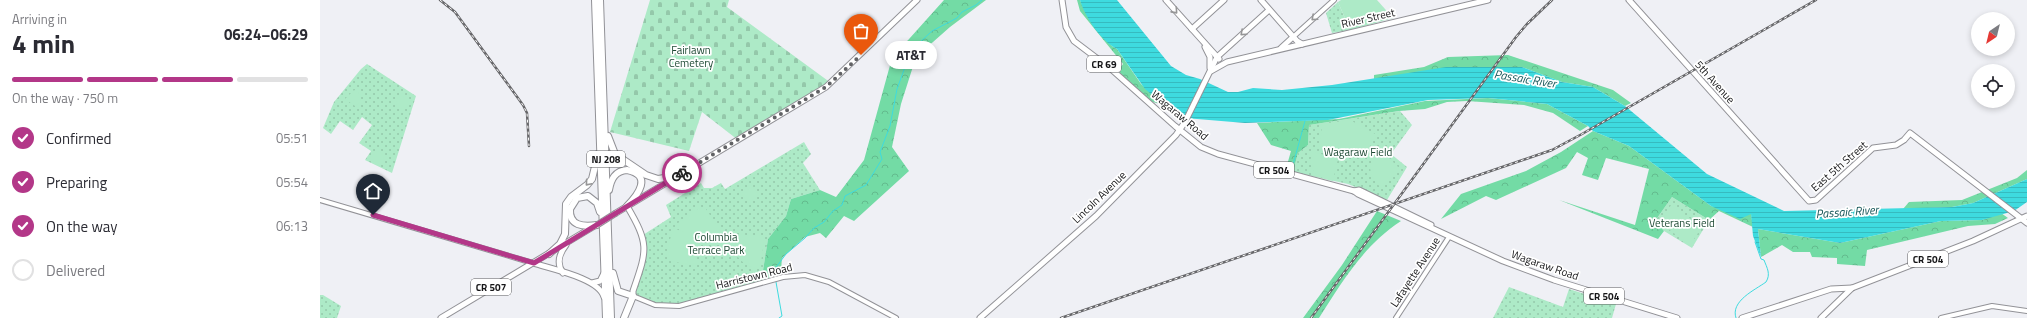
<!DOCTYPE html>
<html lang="en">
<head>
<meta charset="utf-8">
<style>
	body { margin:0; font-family:"Titillium Web",sans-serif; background:#f2f2f3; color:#2b2b33; height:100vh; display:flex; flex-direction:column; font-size:15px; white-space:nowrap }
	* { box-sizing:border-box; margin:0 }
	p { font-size:13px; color:#7c7c81 }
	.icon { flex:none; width:22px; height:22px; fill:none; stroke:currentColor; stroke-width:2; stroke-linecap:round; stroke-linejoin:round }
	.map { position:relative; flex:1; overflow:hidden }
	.panel { display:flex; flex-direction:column; background:#fff; width:320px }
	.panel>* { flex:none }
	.needle { width:26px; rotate:215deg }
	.fabs { position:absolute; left:1651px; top:12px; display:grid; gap:8px }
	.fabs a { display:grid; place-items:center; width:44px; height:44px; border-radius:50%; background:#fff; box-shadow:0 2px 6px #0003; font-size:20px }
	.pin { position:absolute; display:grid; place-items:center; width:34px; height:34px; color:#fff; margin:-41px -17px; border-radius:50% 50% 50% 0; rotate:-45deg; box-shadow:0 0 4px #0007 }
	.pin .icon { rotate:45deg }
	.courier { position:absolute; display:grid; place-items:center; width:40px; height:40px; margin:-20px; border:3px solid #b33788; border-radius:50%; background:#fff; color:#222; box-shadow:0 1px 5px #0007 }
	.bubble { position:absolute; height:28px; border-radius:14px; background:#fff; box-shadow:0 2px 6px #0003; font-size:13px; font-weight:700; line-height:28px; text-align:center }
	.headline em { font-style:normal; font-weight:700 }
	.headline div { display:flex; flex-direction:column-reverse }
	.headline { display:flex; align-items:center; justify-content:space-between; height:68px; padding:0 12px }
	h1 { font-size:26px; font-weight:700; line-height:30px }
	.bar { display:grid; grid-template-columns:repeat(4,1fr); gap:6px 4px; align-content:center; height:48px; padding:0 12px }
	.bar i { height:5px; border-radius:3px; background:#e1e1e2 }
	.bar .on { background:#b33788 }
	.bar p { grid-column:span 4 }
	ol { padding:0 12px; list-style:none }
	li { display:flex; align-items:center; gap:12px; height:44px }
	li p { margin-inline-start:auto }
	li .icon { padding:4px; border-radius:50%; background:#b33788; color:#fff; stroke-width:4 }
	li:last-child { color:#7c7c81 }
	li i { width:22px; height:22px; border:2px solid #e1e1e2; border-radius:50% }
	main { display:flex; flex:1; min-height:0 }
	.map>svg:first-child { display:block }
</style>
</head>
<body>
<main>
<section class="panel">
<div class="headline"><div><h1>4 min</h1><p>Arriving in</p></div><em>06:24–06:29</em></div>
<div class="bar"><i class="on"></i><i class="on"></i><i class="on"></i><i></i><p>On the way · 750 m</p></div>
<ol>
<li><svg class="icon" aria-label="check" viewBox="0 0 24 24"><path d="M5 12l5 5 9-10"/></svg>Confirmed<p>05:51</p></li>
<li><svg class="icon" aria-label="check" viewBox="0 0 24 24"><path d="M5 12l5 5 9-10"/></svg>Preparing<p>05:54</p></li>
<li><svg class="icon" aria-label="check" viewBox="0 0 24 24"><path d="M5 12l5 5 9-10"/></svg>On the way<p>06:13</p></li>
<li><i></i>Delivered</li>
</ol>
</section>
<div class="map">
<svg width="1707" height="318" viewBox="0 0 1707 318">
	<defs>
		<pattern id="green-dots" width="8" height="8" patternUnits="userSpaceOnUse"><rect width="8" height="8" fill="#adeac7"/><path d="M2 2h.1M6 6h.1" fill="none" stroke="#94c8aa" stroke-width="1.8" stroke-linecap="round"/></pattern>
		<pattern id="forest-crowns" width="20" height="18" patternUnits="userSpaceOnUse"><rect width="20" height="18" fill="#73dba5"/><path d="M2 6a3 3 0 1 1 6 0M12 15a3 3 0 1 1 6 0" fill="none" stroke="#63bb8d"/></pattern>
		<pattern id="cemetery-stones" width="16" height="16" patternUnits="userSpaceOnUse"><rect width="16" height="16" fill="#adeac7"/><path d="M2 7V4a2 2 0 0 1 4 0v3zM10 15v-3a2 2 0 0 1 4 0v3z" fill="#94c8aa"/></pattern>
		<pattern id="water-rules" width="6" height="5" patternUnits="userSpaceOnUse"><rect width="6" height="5" fill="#3edbdf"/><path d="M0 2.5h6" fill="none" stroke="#36bbbf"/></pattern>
	</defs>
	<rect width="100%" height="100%" fill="#eff0f5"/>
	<g fill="url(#green-dots)">
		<polygon points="1018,2 1030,30 1012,33 1006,13"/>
		<polygon points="47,64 96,96 72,173 45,160 51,151 39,143 52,125 42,117 33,130 20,121 11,134 3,128 14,102 41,69"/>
		<polygon points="1080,111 1092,125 1071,154 1087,167 1067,200 1028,184 973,172 978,153 988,145 989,125"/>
		<polygon points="484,142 491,154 483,163 500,190 471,199 466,216 448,239 441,283 365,304 341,306 313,296 323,263 323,235 351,217 346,205 381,183 384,188 392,188 401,183 405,189"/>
		<polygon points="1352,197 1389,220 1372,248 1344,231 1335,221"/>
		<polygon points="1189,287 1243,307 1249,289 1296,304 1292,318 1173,318"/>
		<polygon points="0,295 3,295 21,306 17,318 0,318"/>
	</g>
	<g fill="url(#forest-crowns)">
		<polygon points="624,0 666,0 630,27 596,57 581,104 572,147 589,171 534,221 524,216 506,238 500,233 485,237 462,258 461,270 441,283 448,239 466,216 471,199 500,190 516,197 544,160 572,58"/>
		<polygon points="757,0 760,0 768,17 792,46 797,49 821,84 842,102 840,104 826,100 796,73 803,64 760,11"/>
		<polygon points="1188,55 1293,90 1311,103 1305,106 1273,87 1242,82 1202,67 1090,74 1054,79 1054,75 1104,67 1128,57"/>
		<polygon points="1168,98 1227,104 1268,126 1260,131 1233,113 1204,105 1147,101 1127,102 1105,109 1079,111 989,125 988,145 978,153 973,172 967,165 971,151 951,145 937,123 1019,119 1105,101"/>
		<polygon points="1273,131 1309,146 1391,206 1431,214 1433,227 1399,211 1389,220 1352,197 1335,221 1344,231 1338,239 1239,200 1315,225 1329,169 1286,158 1278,180 1262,175 1268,158 1257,152 1246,168 1176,200 1166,196 1121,219 1141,194 1206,171 1241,152"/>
		<polygon points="1707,170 1707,179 1653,203 1632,207 1583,209 1589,202 1642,200 1697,178"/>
		<path d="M 1057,211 L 1081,221 C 1044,245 1022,282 999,318 L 983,318 L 1022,265 Z"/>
		<polygon points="1681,213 1688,218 1675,224 1648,226 1547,250 1545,266 1517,264 1517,258 1492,257 1490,252 1473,252 1462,245 1441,257 1438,229 1520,243 1621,221 1662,220"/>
	</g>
	<polygon fill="url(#cemetery-stones)" points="330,0 409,0 407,7 511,83 418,140 382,112 369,151 290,132"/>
	<g fill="#adeac7">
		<polygon points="1021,0 1057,0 1073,18 1030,30 1018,2"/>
		<path d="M 34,90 C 43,93 43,102 35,106 L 25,99 Z"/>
		<polygon points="81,96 91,100 84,110 79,108 76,104 78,98"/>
		<polygon points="1030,120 1057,135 1042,159 1000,149 1002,124"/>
		<path d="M 1059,148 L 1079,168 L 1061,188 C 1047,173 1047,165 1059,148 Z"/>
		<polygon points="56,151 60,152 64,157 63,161 59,165 49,160"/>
		<path d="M 992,152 L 1018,158 L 1013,181 C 1000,178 993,176 990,162 Z"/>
		<polygon points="431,185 439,195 429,203 421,193"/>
		<polygon points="1351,205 1382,227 1370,245 1340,223"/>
		<polygon points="379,208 386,209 401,232 384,239 369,235 376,248 376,266 350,261 346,255 353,228 364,232 358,223"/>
		<path d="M 413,234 L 440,236 L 444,242 L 440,269 C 422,267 410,253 413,234 Z"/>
	</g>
	<path fill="url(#water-rules)" d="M 760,0 L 797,0 L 851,66 L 866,75 L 880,79 L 908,92 L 918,92 L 933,88 L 962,90 L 1012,85 L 1126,67 L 1202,67 L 1242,82 L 1273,87 L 1305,106 L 1387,174 L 1464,211 L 1632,207 L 1653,203 L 1707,179 L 1707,202 L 1694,211 L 1662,220 L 1621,221 L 1520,243 L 1438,229 L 1441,257 L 1433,236 L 1431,214 L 1420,219 L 1391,206 L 1309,146 L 1273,131 L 1268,126 L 1227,104 L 1168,98 L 1108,100 L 1008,120 L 925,123 L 865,118 L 855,114 L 825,89 L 797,49 C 781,41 765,17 760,0 Z"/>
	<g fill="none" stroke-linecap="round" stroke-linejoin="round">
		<g stroke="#3edbdf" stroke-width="1">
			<polyline points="971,172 985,121"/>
			<polyline points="455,274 454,270 466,254 485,238 494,228 504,222 513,211 522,205 525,196 546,185 562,159 560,152 570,126 577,89 589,56 598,44 612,31 637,18 642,12 656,5 662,0"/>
			<polyline points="456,282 462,316 459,318"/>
			<path d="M 1416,318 C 1410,301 1435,290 1446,282 C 1451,274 1447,268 1444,260 L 1441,259 L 1435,242"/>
		</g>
		<defs>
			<g id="minor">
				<polyline points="973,37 1014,0"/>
				<polyline points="0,200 213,263"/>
				<polyline points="313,296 335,305 359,306 463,277 485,275 509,282 576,318"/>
				<polyline points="1076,318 1129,237"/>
				<polyline points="1621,318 1672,306 1707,311"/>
			</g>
			<g id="major">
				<polyline points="742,0 746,27 754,41 791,69 855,126 881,147 898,154 1034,191 1038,194 1183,261 1234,280 1357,318"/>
				<polyline points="846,0 899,59"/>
				<polyline points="941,0 977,41 982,44"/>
				<polyline points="1309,0 1489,201 1496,200 1553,148 1576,145 1584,140 1590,133 1707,223"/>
				<polyline points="872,29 904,0"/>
				<polyline points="885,47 890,57 890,68"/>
				<polyline points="961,48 973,37"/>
				<polyline points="891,71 907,62 1168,0"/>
				<polyline points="1034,191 1039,190 1111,225"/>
				<path d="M 307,206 C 330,245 327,250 313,291 L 313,296"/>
				<polyline points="296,213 506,87 597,0"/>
				<path d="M 213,263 C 231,269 279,278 284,297"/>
				<path d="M 243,273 C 236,263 239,254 246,245"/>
				<polyline points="272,283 280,281 284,273"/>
				<polyline points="121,318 276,225"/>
				<polyline points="660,318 776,216 856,135 865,122 897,57 949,10"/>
				<polyline points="1422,318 1511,289 1532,288"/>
				<polyline points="1501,318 1532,288 1653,241 1707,216"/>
			</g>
			<g id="highway">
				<polyline points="275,0 286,318"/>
				<polyline points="280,0 291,318"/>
				<polyline points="288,136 295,154 326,175 338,179 357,176"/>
				<path d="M 289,190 C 291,179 295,171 307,170 C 333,175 318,195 307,206"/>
				<path d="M 277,225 C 263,227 249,226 250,209 L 257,198 L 268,196 L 277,203 L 280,212"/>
				<polyline points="229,254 240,244 245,234 246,204 251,197 267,185 272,179 278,154"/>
				<polyline points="293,273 298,291 313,296 304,318"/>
			</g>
		</defs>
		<use href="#minor" stroke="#929297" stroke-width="6"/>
		<use href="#major" stroke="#929297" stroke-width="7"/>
		<use href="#highway" stroke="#929297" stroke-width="8"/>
		<use href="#minor" stroke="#fff" stroke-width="4"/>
		<use href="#major" stroke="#fff" stroke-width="5"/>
		<use href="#highway" stroke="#fff" stroke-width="6"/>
		<defs>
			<g id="rail">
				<polyline points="120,0 135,12 203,105 207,113 209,146"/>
				<polyline points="741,318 1232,150 1262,134 1496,0"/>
				<polyline points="991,318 1196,37 1207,24 1232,0"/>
			</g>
		</defs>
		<use href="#rail" stroke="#666669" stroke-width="2.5"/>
		<use href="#rail" stroke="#fff" stroke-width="1" stroke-dasharray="3" stroke-linecap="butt"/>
		<defs>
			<polyline id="major-bridge" points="277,225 296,213"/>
		</defs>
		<use href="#major-bridge" stroke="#929297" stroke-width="7" stroke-linecap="butt"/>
		<use href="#major-bridge" stroke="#fff" stroke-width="5"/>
	</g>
	<defs><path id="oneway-chevron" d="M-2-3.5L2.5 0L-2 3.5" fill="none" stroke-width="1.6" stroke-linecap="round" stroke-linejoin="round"/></defs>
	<g stroke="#969697">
		<use href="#oneway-chevron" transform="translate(855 11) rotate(48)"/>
		<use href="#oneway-chevron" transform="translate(994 18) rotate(138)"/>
		<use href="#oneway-chevron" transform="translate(923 33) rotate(138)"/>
		<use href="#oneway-chevron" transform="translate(268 183) rotate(131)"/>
	</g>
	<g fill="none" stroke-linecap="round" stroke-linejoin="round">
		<polyline stroke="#616265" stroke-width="4" stroke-dasharray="0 7.2" points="362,173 506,87 541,55"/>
		<polyline stroke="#b33788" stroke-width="5" points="53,215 214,263 362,173"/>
	</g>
	<g text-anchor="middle" stroke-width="3.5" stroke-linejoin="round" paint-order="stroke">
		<g fill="#fff" stroke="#5b5b5d" stroke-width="1">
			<rect x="767" y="56" width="34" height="16" rx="3"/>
			<rect x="267" y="151" width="38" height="16" rx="3"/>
			<rect x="934" y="162" width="40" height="16" rx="3"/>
			<rect x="1588" y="251" width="40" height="16" rx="3"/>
			<rect x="151" y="279" width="40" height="16" rx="3"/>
			<rect x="1264" y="288" width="40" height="16" rx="3"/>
		</g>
		<g font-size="10" font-weight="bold" fill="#151517">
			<text x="784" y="68">CR 69</text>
			<text x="286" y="163">NJ 208</text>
			<text x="954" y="174">CR 504</text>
			<text x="1608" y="263">CR 504</text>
			<text x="171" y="291">CR 507</text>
			<text x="1284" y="300">CR 504</text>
		</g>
		<g font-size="11" fill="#151517" stroke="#fff">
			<text transform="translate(1048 18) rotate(-13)" y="4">River Street</text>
			<text transform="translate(1395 82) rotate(48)" y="4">5th Avenue</text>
			<text transform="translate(860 115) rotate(40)" y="4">Wagaraw Road</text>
			<text transform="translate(1519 166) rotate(-41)" y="4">East 5th Street</text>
			<text transform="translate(779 197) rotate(-44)" y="4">Lincoln Avenue</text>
			<text transform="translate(1225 265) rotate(19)" y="4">Wagaraw Road</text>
			<text transform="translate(1095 272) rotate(-57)" y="4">Lafayette Avenue</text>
			<text transform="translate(434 276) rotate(-14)" y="4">Harristown Road</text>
		</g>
		<g font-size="11" fill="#1d4933" stroke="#fff">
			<text x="371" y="54">Fairlawn<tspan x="371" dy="13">Cemetery</tspan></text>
			<text x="1038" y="156">Wagaraw Field</text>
			<text x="1362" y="227">Veterans Field</text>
			<text x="396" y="241">Columbia<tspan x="396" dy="13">Terrace Park</tspan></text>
		</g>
		<g font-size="12" font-style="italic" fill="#165658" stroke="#fff">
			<text transform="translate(1205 79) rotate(9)" y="4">Passaic River</text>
			<text transform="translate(1527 212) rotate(-4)" y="4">Passaic River</text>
		</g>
	</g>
</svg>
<div class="fabs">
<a><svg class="needle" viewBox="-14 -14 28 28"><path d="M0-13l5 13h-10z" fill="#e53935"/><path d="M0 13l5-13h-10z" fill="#7c7c81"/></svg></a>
<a><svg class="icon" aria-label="locate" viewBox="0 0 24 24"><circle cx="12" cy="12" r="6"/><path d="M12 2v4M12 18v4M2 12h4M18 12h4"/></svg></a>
</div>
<div class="pin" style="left:541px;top:55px;background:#ea580c"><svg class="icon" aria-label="bag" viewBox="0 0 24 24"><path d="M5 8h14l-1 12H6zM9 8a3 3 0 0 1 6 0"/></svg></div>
<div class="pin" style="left:53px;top:215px;background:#1f2937"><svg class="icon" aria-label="home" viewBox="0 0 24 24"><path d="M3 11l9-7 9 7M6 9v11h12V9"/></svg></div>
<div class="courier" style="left:362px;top:173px"><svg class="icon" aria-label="bike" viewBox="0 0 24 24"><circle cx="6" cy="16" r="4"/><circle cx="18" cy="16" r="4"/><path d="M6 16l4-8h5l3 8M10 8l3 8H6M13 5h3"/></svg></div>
<div class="bubble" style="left:565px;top:41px;width:52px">AT&amp;T</div>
</div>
</main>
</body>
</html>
